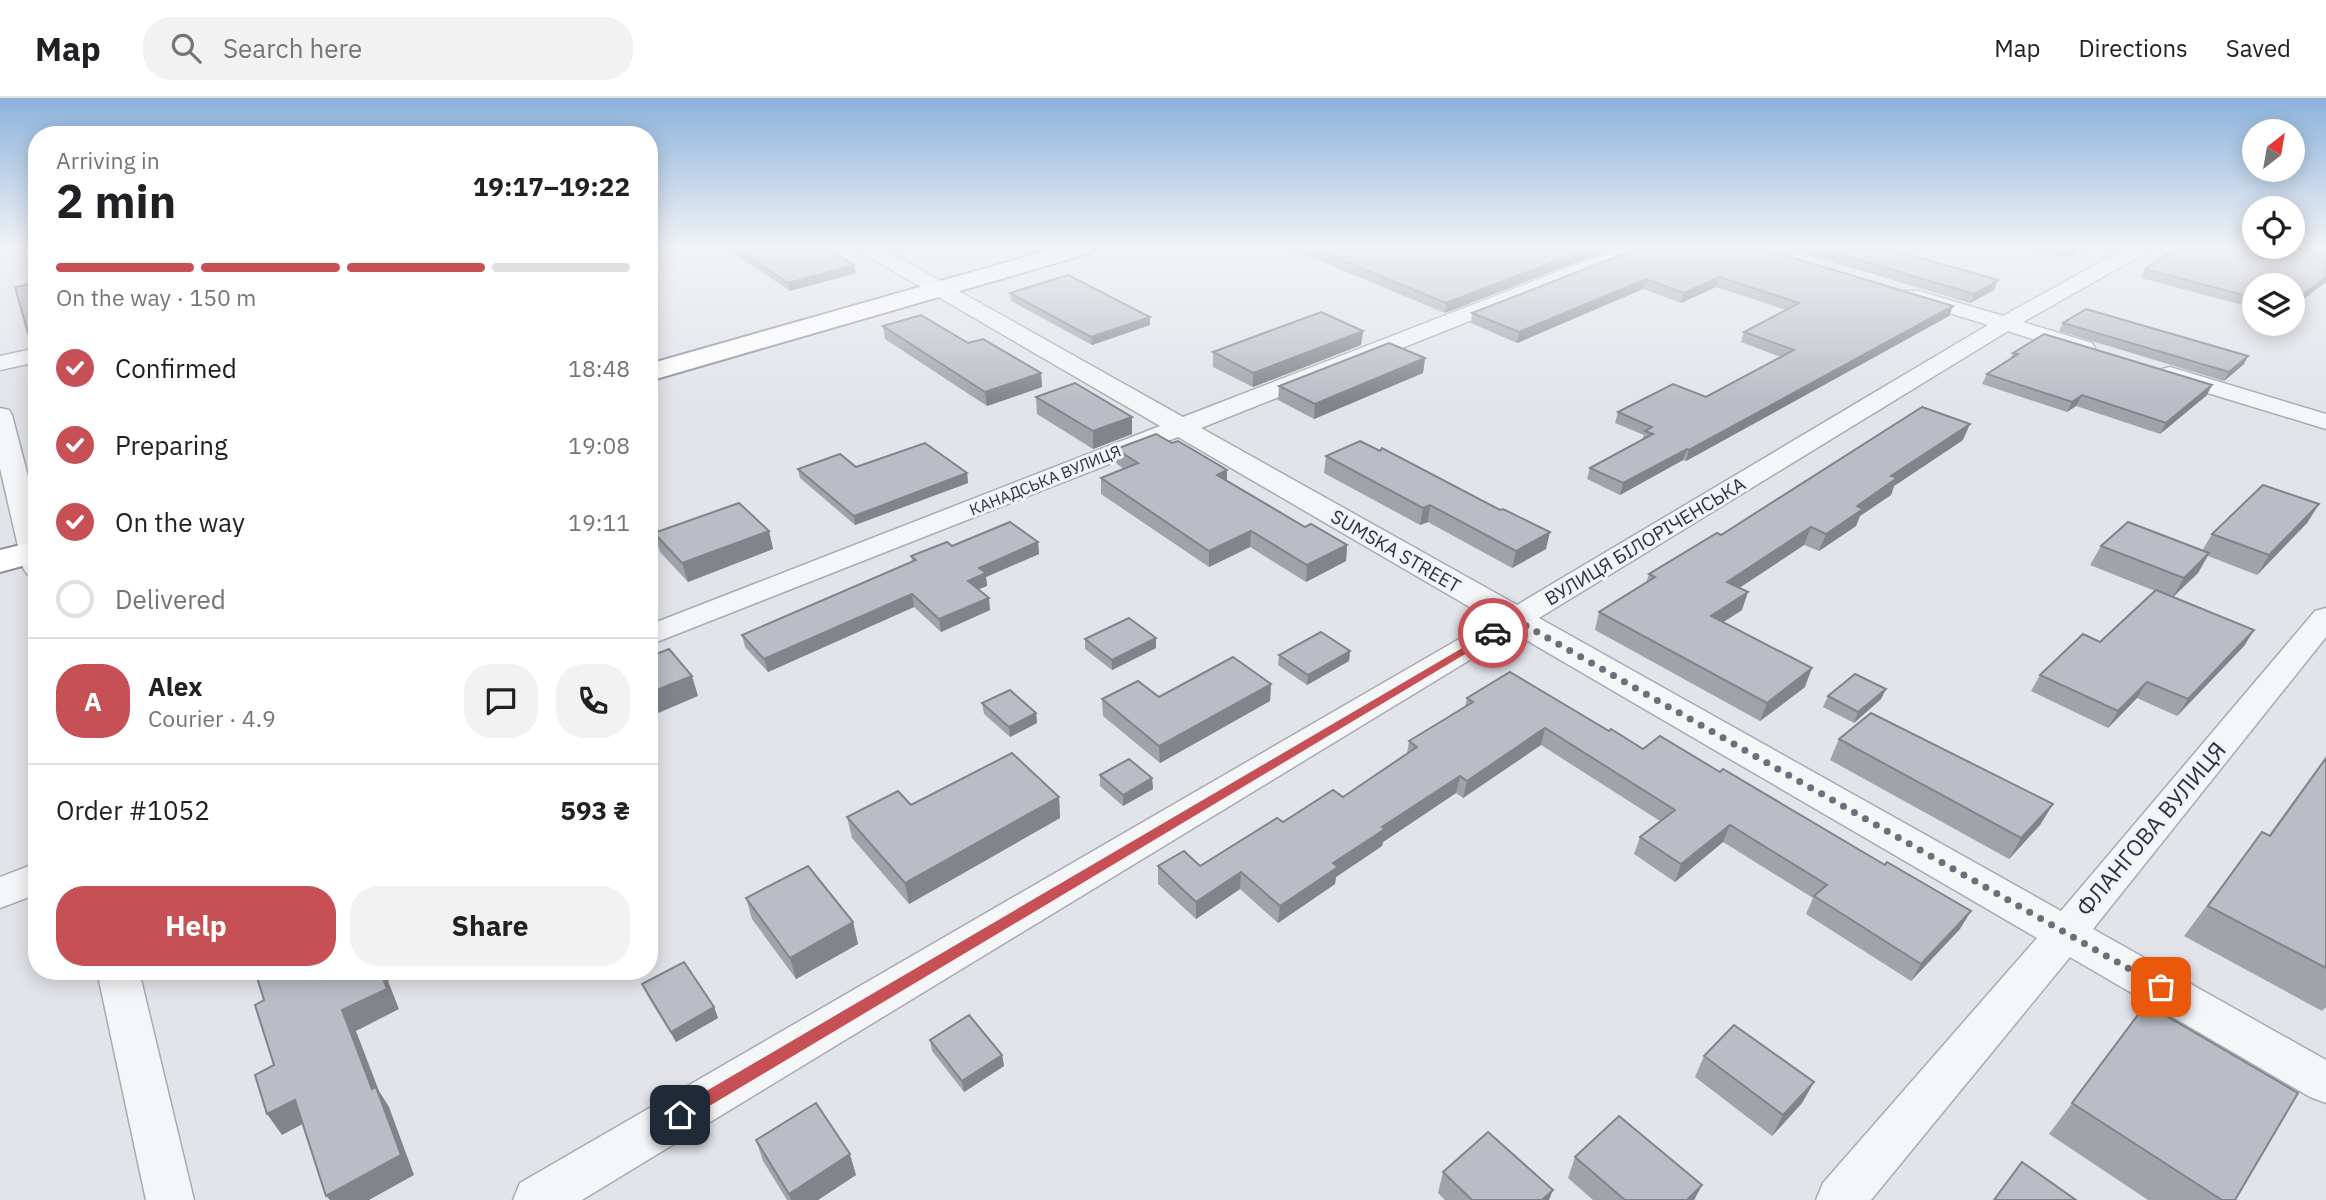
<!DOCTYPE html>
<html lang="en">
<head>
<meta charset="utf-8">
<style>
	body { margin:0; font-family:"IBM Plex Sans",sans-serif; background:#f2f2f2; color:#202124; height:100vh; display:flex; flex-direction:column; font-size:26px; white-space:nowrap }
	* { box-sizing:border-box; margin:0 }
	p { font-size:23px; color:#757577 }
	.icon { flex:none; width:38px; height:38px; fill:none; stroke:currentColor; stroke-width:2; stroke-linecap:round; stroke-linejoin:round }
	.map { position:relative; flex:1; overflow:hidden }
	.details { position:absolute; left:28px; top:28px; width:630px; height:854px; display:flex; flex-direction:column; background:#fff; border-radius:28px; box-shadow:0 4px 18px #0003 }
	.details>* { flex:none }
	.needle { width:46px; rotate:31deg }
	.fabs { position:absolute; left:2242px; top:21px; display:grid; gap:14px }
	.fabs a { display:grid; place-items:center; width:63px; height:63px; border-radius:50%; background:#fff; box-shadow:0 4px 18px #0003; font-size:35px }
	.pin { position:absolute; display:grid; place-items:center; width:60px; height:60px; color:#fff; margin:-30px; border-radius:14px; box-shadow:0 4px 10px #0006 }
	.courier { position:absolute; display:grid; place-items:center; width:70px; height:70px; margin:-35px; border:5px solid #c65055; border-radius:50%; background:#fff; color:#222; box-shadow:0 2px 9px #0007 }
	.overview em { font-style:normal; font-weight:700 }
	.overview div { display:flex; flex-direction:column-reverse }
	.overview { display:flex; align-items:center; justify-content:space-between; height:119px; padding:0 28px }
	h1 { font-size:46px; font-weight:700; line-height:52px }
	.bar { display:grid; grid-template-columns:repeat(4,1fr); gap:10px 7px; align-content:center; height:84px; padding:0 28px }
	.bar i { height:9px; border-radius:5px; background:#e0e0e0 }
	.bar .current { background:#c65055 }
	.bar p { grid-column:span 4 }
	.line { display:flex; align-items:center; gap:18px; padding:0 28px; border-top:2px solid #e0e0e0 }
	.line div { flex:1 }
	.round { display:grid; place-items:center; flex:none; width:74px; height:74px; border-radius:28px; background:#f2f2f2 }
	ol { padding:0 28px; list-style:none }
	li { display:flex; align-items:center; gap:21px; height:77px }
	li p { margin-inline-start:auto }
	li .icon { padding:7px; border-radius:50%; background:#c65055; color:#fff; stroke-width:4 }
	li:last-child { color:#757577 }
	li i { width:38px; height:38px; border:4px solid #e0e0e0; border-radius:50% }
	.cta { display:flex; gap:14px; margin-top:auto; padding:14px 28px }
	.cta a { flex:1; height:80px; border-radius:28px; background:#c65055; color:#fff; font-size:28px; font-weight:700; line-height:80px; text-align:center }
	.cta a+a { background:#f2f2f2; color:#202124 }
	header { display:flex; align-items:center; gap:42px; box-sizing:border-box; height:98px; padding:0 35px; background:#fff; border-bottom:2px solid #e0e0e0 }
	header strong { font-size:33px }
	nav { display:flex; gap:38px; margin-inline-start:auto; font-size:24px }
	.search { width:490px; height:63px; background:#f2f2f2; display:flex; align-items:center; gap:18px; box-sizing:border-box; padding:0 24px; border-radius:28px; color:#757577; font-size:26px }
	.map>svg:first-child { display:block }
</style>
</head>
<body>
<header>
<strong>Map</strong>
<div class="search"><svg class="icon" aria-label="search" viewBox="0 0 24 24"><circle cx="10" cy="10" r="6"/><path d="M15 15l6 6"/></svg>Search here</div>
<nav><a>Map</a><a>Directions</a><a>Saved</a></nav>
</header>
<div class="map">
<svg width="2326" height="1102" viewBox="0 0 2326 1102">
	<rect width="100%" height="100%" fill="#e2e4ea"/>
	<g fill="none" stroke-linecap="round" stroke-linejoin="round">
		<defs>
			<g id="minor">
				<polygon points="859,150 882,150 1183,319 1619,150 1645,150 1643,154 1201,330 1517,507 1988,227 1905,201 1902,197 1905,193 1919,193 2003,218 2126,150 2149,150 2147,154 2023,224 2092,245 2095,250 2092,255 2076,255 2008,233 1539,520 2061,813 2315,513 2326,510 2326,539 2093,831 2326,962 2326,1005 2310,999 2070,859 1871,1102 1816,1102 1823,1085 2037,840 1514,535 582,1102 513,1102 520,1085 1492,522 1178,339 649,547 649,527 1160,328 861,154"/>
				<polygon points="37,250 37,264 0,272 0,258"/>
				<polygon points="2170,269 2326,316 2326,331 2162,281 2159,276 2162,271"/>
				<polygon points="0,310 9,312 12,317 37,413 37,479 27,476 23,470 0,370"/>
				<polygon points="37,765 37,796 0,810 0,779"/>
				<polygon points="97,873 139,873 194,1102 146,1102"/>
			</g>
			<g id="trunk">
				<polygon points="1057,150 1093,150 1090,155 649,283 649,266"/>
				<polygon points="37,443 37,464 0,474 0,452"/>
			</g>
		</defs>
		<use href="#minor" stroke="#a7abb4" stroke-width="3"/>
		<use href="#trunk" stroke="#8a909f" stroke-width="4"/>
		<use href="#minor" fill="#f5f6f8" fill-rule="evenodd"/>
		<use href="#trunk" fill="#fff" fill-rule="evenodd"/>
	</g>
	<g fill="#a0a3aa">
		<polygon points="726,150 826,150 856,175 790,193"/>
		<polygon points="1289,150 1612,150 1445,215"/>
		<polygon points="1639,150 1953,208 1949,218 1686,363 1683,362 1620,397 1587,381 1590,370 1642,342 1644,337 1615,325 1618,314 1706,299 1781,259 1741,244 1744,234 1786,212 1716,189 1681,205 1643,191 1517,245 1471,225 1472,215"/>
		<polygon points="1785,150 1885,150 1994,192 1970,205"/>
		<polygon points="2029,150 2085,150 2067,160"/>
		<polygon points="2145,171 2326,184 2292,210 2292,187 2254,187 2254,210 2141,180"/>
		<polygon points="1010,195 1150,219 1150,227 1092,247 1011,203"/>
		<polygon points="2063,225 2244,266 2224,283 2059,233"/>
		<polygon points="883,228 968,245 1041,275 1042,289 987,308 885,241"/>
		<polygon points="1363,233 1361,247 1253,289 1213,269 1213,254"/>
		<polygon points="2013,255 2207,297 2160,336 2076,308 2067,314 1982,286 1987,276 2010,262"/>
		<polygon points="1425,260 1423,275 1314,321 1278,302 1279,288"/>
		<polygon points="1036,299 1132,319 1132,336 1093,351 1037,316"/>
		<polygon points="1963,342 1894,388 1891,397 1860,418 1856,428 1819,453 1804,447 1739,490 1742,512 1723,524 1805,589 1760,623 1595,532 1599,514 1646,485 1649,476 1721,437"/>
		<polygon points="1172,345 1227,372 1227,382 1305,429 1347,447 1346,463 1306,484 1250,449 1209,469 1101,396 1101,380 1124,371 1117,366 1116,351"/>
		<polygon points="1326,358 1546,451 1512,470 1428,424 1420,427 1324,375"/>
		<polygon points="856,369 967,375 968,385 855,427 800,380 798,371"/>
		<polygon points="2319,406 2307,425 2257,477 2208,458 2198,475 2173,499 2254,532 2244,548 2177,618 2137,600 2108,630 2031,593 2040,577 2100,544 2155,493 2090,467 2101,448 2202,453 2212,436"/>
		<polygon points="769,433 773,451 688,484 660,454 654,435"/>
		<polygon points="1038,444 1039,456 986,479 987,488 979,491 990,512 941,534 914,509 768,574 745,549 742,537 912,464 911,458 952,448"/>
		<polygon points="1156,540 1156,550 1112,572 1085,551 1085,541"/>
		<polygon points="1350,553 1349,563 1307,587 1278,567 1279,557"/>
		<polygon points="1271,586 1270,603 1160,665 1103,618 1102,601 1159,599"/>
		<polygon points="1886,591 1881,601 1854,625 1823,609 1828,598"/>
		<polygon points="1467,600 1609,633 1643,651 1960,831 1911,883 1806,816 1813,800 1723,744 1675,784 1634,756 1640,739 1660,723 1541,647 1463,700 1456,695 1383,744 1382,748 1336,779 1335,786 1278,825 1240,791 1196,821 1158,786 1158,768 1200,768 1283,724 1343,699 1407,655 1409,643 1465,609"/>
		<polygon points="982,605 1036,615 1037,625 1010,639 984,616"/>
		<polygon points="1839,641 2053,706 2040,727 2009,761 1830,662"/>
		<polygon points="2326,659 2326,909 2322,913 2184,838 2262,734 2269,737"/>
		<polygon points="1100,677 1152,680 1153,691 1123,708 1100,688"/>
		<polygon points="1059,699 1060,720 909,806 852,740 847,719 911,707"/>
		<polygon points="746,800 853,824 858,846 796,881 752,821"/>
		<polygon points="642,886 714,909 718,920 676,944 647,897"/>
		<polygon points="2146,906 2235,1102 2148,1102 2049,1036"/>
		<polygon points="930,942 1002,957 1004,968 964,994 932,953"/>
		<polygon points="1704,958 1814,984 1802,1005 1772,1038 1695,979"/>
		<polygon points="756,1042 856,1077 818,1102 787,1102 763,1063"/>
		<polygon points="1575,1059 1702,1087 1694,1102 1593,1102 1568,1080"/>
		<polygon points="1443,1074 1549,1102 1445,1102 1438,1095"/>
	</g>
	<g fill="#82848b">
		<polygon points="1590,150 1612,150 1445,215 1446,205"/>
		<polygon points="2075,150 2085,150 2067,160 2070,153"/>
		<polygon points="854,167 856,175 790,193 788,185"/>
		<polygon points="1719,179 1716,189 1681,205 1684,195"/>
		<polygon points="2326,179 2326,184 2292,210 2292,205"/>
		<polygon points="1646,181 1643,191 1517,245 1519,234"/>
		<polygon points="1998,182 1994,192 1970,205 1974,196"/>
		<polygon points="1953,208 1949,218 1686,363 1689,352"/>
		<polygon points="1150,219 1150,227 1092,247 1091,239"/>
		<polygon points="1363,233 1361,247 1253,289 1253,275"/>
		<polygon points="2248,258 2244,266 2224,283 2229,274"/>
		<polygon points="1425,260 1423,275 1314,321 1315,306"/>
		<polygon points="1041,275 1042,289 987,308 985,294"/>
		<polygon points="2212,287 2207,297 2160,336 2166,325"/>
		<polygon points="2082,297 2076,308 2067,314 2072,304"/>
		<polygon points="1132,319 1132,336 1093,351 1093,333"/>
		<polygon points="1970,326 1963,342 1894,388 1891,397 1860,418 1856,428 1819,453 1826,436 1891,378"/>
		<polygon points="1687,351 1683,362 1620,397 1623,385"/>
		<polygon points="1227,372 1227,388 1217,377"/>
		<polygon points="967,375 968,385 855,427 854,418"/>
		<polygon points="2319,406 2307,425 2257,477 2269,457"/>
		<polygon points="1430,407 1428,424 1420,427 1423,410"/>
		<polygon points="1811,429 1804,447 1721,502 1727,484"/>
		<polygon points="769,433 773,451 688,484 682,465"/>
		<polygon points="1251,433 1250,449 1209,469 1209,453"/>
		<polygon points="1550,434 1546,451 1512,470 1516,453"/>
		<polygon points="1038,444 1039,456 986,479 987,488 969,495 968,483 979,470"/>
		<polygon points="1347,447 1346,463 1306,484 1307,467"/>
		<polygon points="2209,455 2198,475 2172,500 2184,480"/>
		<polygon points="1748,494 1742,512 1705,536 1711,518"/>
		<polygon points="912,496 914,509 768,574 764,561"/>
		<polygon points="989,500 990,512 941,534 939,521"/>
		<polygon points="2254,532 2244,548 2177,618 2188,601"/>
		<polygon points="1156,540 1156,550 1112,572 1112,562"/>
		<polygon points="1350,553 1349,563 1307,587 1308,577"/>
		<polygon points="1812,570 1805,589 1760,623 1767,605"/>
		<polygon points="692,578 698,598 649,619 649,595"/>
		<polygon points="2147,584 2137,600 2108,630 2118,613"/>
		<polygon points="1271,586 1270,603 1160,665 1159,648"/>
		<polygon points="1886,591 1881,601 1854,625 1858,614"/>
		<polygon points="1036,615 1037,625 1010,639 1009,629"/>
		<polygon points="1545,630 1541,647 1463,700 1467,683"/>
		<polygon points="1460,678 1456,695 1383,744 1382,748 1336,779 1335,786 1278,825 1280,808 1333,765 1382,729"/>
		<polygon points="1152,680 1153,691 1123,708 1123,697"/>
		<polygon points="1059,699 1060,720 909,806 905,785"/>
		<polygon points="2053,706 2040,727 2009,761 2021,740"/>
		<polygon points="1730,727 1723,744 1675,784 1681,766"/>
		<polygon points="1241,774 1240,791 1196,821 1196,804"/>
		<polygon points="1971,813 1960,831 1911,883 1921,866"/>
		<polygon points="853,824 858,846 796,881 790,860"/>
		<polygon points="380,873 409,873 388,883 399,911 356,933 379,993 389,1009 414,1077 369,1102 330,1102 326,1098 372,991 342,912"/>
		<polygon points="714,909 718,920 676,944 671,934"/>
		<polygon points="1002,957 1004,968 964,994 962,983"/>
		<polygon points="1814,984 1802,1005 1772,1038 1783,1017"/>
		<polygon points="295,1002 310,1022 282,1037 267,1016"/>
		<polygon points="850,1056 856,1077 818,1102 791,1102 789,1096"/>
		<polygon points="1702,1087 1694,1102 1687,1102"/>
		<polygon points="1553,1092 1549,1102 1542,1102"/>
	</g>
	<g fill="#babdc6" stroke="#82848b" stroke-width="2">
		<polygon points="736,150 826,150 854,167 788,185"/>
		<polygon points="1312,150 1590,150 1446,205"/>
		<polygon points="1639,150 1761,150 1953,208 1689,352 1687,351 1623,385 1590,370 1653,336 1645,333 1652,329 1618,314 1673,286 1706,299 1794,252 1744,234 1799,205 1719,179 1684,195 1646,181 1519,234 1472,215"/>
		<polygon points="1819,150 1885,150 1998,182 1974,196"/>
		<polygon points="2060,150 2075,150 2070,153"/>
		<polygon points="2177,150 2294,150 2326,157 2326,179 2292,205 2292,187 2254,187 2254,200 2145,171"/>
		<polygon points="1068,177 1150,219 1091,239 1010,195"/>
		<polygon points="37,185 37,285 30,259 35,258 32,237 28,235 15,189"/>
		<polygon points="2086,211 2248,258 2229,274 2063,225"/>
		<polygon points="1321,214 1363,233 1253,275 1213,254"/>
		<polygon points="921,217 968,245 983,241 1041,275 985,294 883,228"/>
		<polygon points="2044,236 2212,287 2166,325 2082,297 2072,304 1987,276 2018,256 2013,255"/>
		<polygon points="1389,245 1425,260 1315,306 1279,288"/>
		<polygon points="1075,285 1132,319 1093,333 1036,299"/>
		<polygon points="1922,309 1970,326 1891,378 1897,380 1857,408 1863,411 1826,436 1811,429 1727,484 1748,494 1711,518 1812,570 1767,605 1599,514 1655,479 1649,476 1717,435 1721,437"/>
		<polygon points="1156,336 1172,345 1178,343 1227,372 1217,377 1305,429 1311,426 1347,447 1307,467 1251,433 1209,453 1101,380 1138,365 1116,351"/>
		<polygon points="1360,343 1380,353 1382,350 1500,412 1503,411 1550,434 1516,453 1430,407 1423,410 1326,358"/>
		<polygon points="925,345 967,375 854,418 798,371 840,356 856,369"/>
		<polygon points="2263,387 2319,406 2269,457 2212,436"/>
		<polygon points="739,405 769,433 682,465 654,435"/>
		<polygon points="1010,424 1038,444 979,470 986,475 968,483 989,500 939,521 912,496 764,561 742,537 916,462 911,458 947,444 952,448"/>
		<polygon points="2128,424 2209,455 2184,480 2101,448"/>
		<polygon points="2156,492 2254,532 2188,601 2147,584 2118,613 2040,577 2083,536 2100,544"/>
		<polygon points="1129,520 1156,540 1112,562 1085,541"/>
		<polygon points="1321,534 1350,553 1308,577 1279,557"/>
		<polygon points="669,551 692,578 649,595 649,559"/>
		<polygon points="1233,559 1271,586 1159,648 1102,601 1138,583 1159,599"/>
		<polygon points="1510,574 1609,633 1611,631 1643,651 1660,638 1720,674 1723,671 1885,767 1887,764 1971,813 1921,866 1814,798 1827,787 1730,727 1681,766 1640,739 1675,712 1545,630 1467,683 1460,678 1382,729 1385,731 1333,765 1338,769 1280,808 1241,774 1196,804 1158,768 1184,753 1200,768 1277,720 1283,724 1333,692 1343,699 1417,649 1409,643 1473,604 1467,600"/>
		<polygon points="1855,576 1886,591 1858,614 1828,598"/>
		<polygon points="1010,592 1036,615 1009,629 982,605"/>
		<polygon points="1871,615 2053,706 2021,740 1839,641"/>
		<polygon points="1012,655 1059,699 905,785 847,719 898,693 911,707"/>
		<polygon points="2326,660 2326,870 2208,808 2262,734 2270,738"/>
		<polygon points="1129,661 1152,680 1123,697 1100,677"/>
		<polygon points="808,768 853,824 790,860 746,800"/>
		<polygon points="684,864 714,909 671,934 642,886"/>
		<polygon points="255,873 380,873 387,891 342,912 372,991 376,989 401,1057 326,1098 295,1002 267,1016 255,977 274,967 255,907 264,902"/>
		<polygon points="2146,906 2298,995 2235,1102 2222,1102 2072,1005"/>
		<polygon points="969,917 1002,957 962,983 930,942"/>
		<polygon points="1734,927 1814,984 1783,1017 1704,958"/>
		<polygon points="816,1005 850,1056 789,1096 756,1042"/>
		<polygon points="1619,1018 1702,1087 1687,1102 1625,1102 1575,1059"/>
		<polygon points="1488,1034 1553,1092 1542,1102 1472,1102 1443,1074"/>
		<polygon points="2022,1064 2076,1102 1994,1102"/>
	</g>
	<linearGradient id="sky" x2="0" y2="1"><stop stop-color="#8bb2db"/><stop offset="0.49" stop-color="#f2f3f6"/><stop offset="1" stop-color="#f2f3f6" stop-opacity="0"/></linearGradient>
	<rect width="2326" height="304" fill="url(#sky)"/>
	<polygon fill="#c65055" points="1493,532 1499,535 1497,537 686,1022 680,1025 674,1022 672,1017 674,1012"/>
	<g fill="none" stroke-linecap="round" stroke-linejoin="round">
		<polyline stroke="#6b707c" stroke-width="7" stroke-dasharray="0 12.6" points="1493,535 1516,522 2161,889"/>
	</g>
	<g text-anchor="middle" stroke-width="6" stroke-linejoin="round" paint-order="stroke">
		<g font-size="16" fill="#2b3141" stroke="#f2f3f7">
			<text transform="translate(1045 382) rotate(-22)" y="6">КАНАДСЬКА ВУЛИЦЯ</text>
		</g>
		<g font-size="19" fill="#2b3141" stroke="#f2f3f7">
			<text transform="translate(1645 443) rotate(-31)" y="7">ВУЛИЦЯ БІЛОРІЧЕНСЬКА</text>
			<text transform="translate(1396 453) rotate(30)" y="7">SUMSKA STREET</text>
		</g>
		<g font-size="23" fill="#2b3141" stroke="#f2f3f7">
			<text transform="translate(2151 731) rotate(-50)" y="8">ФЛАНГОВА ВУЛИЦЯ</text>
		</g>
	</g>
</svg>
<div class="fabs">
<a><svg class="needle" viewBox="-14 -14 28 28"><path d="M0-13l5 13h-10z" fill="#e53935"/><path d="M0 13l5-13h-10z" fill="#757577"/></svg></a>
<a><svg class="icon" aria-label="locate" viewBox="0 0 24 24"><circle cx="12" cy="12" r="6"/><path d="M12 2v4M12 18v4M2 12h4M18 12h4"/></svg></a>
<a><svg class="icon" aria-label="layers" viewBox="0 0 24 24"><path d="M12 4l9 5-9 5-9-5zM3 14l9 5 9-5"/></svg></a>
</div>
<div class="pin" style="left:2161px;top:889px;background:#ea580c"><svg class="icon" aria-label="bag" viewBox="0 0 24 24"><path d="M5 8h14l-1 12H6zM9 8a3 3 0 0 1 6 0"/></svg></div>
<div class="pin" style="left:680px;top:1017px;background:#1f2937"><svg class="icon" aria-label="home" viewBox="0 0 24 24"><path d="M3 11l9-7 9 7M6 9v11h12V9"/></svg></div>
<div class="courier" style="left:1493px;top:535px"><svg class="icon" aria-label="car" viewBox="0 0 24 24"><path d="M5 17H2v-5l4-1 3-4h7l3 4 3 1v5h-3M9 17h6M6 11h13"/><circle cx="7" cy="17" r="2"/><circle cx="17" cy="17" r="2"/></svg></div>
<section class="details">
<div class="overview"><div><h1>2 min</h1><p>Arriving in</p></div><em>19:17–19:22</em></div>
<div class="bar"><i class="current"></i><i class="current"></i><i class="current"></i><i></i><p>On the way · 150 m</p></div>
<ol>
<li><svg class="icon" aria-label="check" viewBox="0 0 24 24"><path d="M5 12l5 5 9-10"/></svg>Confirmed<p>18:48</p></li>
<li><svg class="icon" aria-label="check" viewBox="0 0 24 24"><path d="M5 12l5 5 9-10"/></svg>Preparing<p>19:08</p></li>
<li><svg class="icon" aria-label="check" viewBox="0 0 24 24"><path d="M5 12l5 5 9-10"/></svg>On the way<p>19:11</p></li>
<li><i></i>Delivered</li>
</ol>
<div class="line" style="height:126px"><b class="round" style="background:#c65055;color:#fff">A</b><div><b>Alex</b><p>Courier · 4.9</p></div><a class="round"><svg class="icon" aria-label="chat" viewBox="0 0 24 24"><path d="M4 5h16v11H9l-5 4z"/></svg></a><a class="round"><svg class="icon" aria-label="phone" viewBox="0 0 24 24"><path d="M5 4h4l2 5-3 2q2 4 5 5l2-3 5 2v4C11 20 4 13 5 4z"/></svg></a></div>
<div class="line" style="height:91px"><div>Order #1052</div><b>593 ₴</b></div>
<div class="cta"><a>Help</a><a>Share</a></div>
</section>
</div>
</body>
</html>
